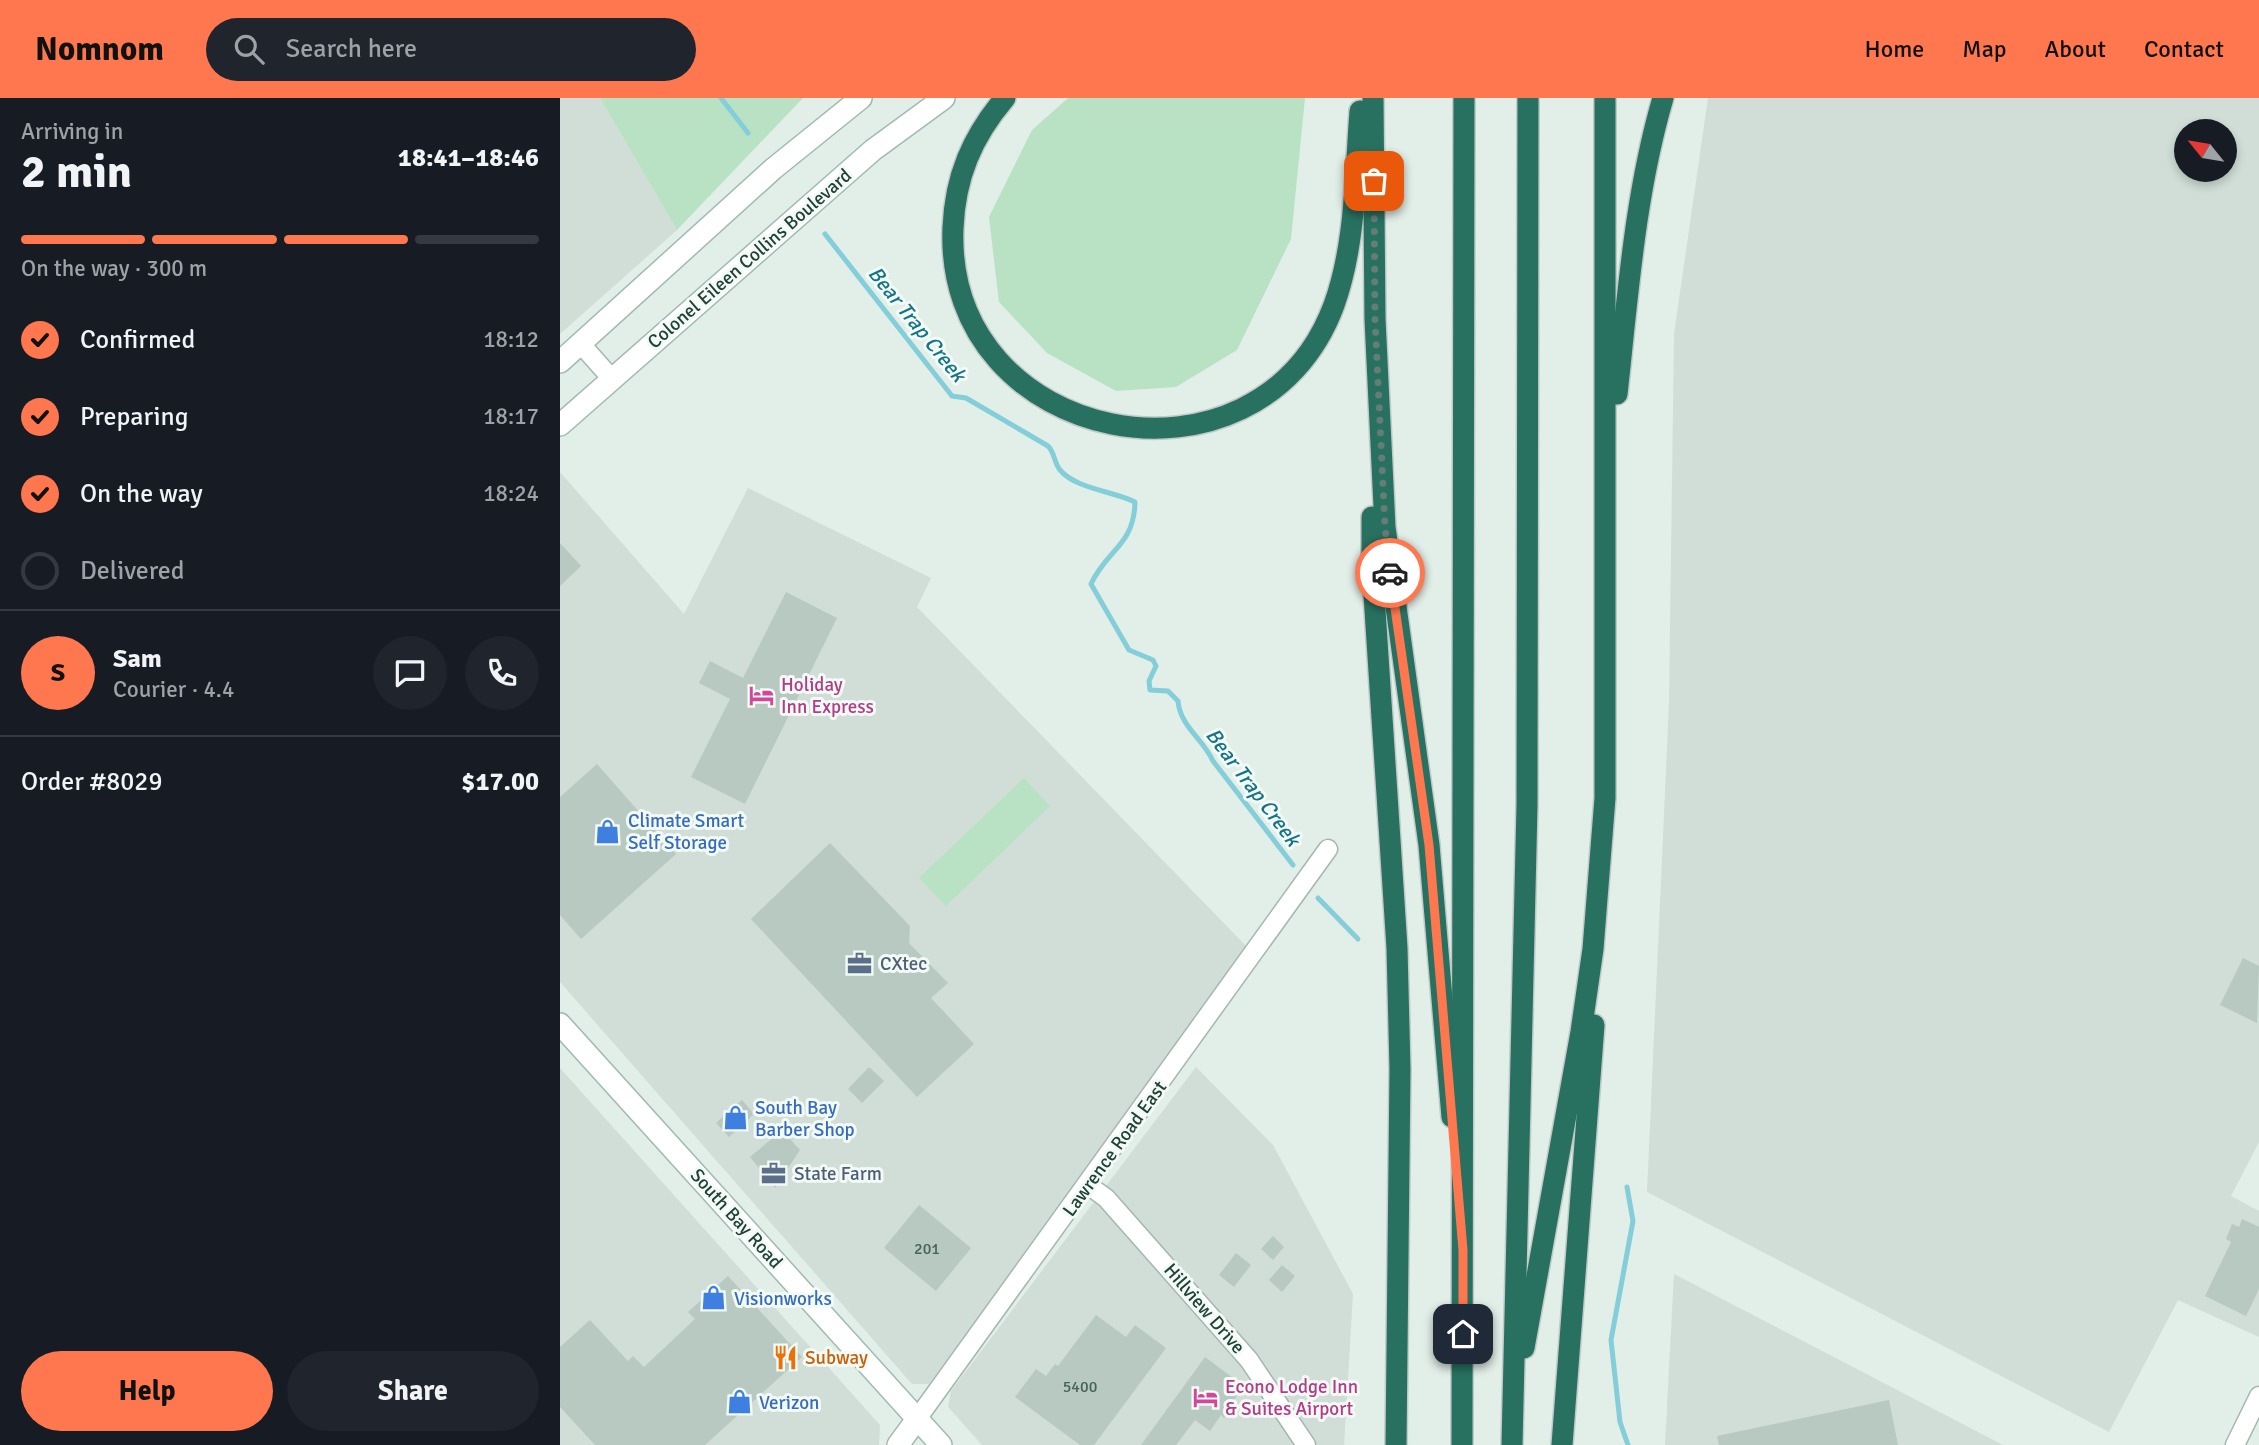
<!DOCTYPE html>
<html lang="en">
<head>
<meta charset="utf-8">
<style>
	body { margin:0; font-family:Signika,sans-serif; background:#20242c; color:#f1f3f6; height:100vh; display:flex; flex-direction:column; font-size:26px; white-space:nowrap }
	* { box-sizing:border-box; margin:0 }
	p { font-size:23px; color:#9ea1a6 }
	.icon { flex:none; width:38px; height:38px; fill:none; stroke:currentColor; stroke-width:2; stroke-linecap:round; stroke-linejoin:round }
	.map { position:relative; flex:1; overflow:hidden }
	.sheet { display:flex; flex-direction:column; background:#171b24; width:560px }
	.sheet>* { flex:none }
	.needle { width:46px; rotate:300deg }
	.buttons { position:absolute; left:1614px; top:21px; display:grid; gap:14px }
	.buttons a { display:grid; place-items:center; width:63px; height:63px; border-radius:50%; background:#171b24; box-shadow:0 4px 10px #0003; font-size:35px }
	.pin { position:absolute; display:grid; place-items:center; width:60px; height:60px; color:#fff; margin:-30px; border-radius:14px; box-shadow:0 4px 10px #0006 }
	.courier { position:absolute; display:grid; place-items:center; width:70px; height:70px; margin:-35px; border:5px solid #ff774f; border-radius:50%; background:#fff; color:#222; box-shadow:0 2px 9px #0007 }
	.head em { font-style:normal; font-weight:700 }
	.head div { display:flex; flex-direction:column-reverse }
	.head { display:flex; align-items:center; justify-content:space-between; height:119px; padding:0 21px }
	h1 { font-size:46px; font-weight:700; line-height:52px }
	.bar { display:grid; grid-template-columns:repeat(4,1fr); gap:10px 7px; align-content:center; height:84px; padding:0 21px }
	.bar i { height:9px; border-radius:5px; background:#363941 }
	.bar .active { background:#ff774f }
	.bar p { grid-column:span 4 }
	.line { display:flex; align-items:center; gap:18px; padding:0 21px; border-top:2px solid #363941 }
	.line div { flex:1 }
	.round { display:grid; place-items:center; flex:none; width:74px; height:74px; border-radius:37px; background:#20242c }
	ol { padding:0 21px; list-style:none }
	li { display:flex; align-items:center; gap:21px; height:77px }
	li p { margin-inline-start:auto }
	li .icon { padding:7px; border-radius:50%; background:#ff774f; color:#111; stroke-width:4 }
	li:last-child { color:#9ea1a6 }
	li i { width:38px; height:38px; border:4px solid #363941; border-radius:50% }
	.button { display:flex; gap:14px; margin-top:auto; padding:14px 21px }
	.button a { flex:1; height:80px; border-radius:42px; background:#ff774f; color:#111; font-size:28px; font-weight:700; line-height:80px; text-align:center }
	.button a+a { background:#20242c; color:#f1f3f6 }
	header { display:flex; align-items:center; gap:42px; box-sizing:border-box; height:98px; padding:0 35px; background:#ff774f; color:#111 }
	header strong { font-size:33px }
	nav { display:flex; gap:38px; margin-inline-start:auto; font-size:24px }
	.search { width:490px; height:63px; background:#20242c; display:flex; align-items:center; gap:18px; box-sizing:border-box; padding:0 24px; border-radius:38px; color:#9ea1a6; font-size:26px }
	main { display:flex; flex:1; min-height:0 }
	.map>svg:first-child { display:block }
</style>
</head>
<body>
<header>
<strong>Nomnom</strong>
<div class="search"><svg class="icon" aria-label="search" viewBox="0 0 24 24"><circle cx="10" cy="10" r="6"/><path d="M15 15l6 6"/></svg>Search here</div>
<nav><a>Home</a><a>Map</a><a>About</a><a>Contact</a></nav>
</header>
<main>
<section class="sheet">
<div class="head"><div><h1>2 min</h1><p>Arriving in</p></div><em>18:41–18:46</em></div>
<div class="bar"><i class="active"></i><i class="active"></i><i class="active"></i><i></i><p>On the way · 300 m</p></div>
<ol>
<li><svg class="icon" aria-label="check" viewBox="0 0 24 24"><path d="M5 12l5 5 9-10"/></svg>Confirmed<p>18:12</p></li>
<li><svg class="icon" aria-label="check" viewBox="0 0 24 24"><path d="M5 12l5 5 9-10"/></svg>Preparing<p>18:17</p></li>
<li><svg class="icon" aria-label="check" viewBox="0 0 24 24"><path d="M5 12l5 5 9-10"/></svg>On the way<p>18:24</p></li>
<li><i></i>Delivered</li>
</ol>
<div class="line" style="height:126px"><b class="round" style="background:#ff774f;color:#111">S</b><div><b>Sam</b><p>Courier · 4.4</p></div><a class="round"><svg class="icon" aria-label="chat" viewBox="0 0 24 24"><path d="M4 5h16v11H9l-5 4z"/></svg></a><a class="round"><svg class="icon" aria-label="phone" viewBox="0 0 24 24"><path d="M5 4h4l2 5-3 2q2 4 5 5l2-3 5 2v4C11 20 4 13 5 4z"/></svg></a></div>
<div class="line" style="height:91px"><div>Order #8029</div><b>$17.00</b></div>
<div class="button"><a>Help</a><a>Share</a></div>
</section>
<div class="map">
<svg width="1699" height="1347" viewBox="0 0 1699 1347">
	<rect width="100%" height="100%" fill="#e2eee8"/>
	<g fill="#d0ded7" fill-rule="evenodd">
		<polygon points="0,0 40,0 117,132 0,236"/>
		<path d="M 1148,0 L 1699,0 L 1699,1044 L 1671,1098 L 1699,1113 L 1699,1239 L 1618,1202 L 1549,1334 L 1087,1094 L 1109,605 L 1114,236 ZM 1626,33 L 1664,33 L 1664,72 L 1626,72 Z"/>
		<polygon points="0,374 124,516 188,390 371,480 357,509 687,849 369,1286 352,1286 0,884"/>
		<polygon points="636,969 713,1047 793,1196 784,1347 422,1347 388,1309 391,1293"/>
		<polygon points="0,970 320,1327 319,1347 0,1347"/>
		<polygon points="1114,1176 1443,1347 1105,1347"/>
	</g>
	<g fill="#b8e2c3">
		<polygon points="40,0 243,0 117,132"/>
		<polygon points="508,0 745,0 731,141 677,252 616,289 556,293 487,255 439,204 429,119 472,32"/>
		<polygon points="464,680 490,708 386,808 359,780"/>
	</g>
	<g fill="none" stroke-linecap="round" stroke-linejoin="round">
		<g stroke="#83ced9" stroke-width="5">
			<polyline points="161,0 188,35"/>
			<path d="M 265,136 L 392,298 L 406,300 L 488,348 C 495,355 494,365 500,372 C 516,391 553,393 575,404 C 574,448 547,451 531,486 L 569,552 L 593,562 L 596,568 L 589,583 L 590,592 L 608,593 L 618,603 C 620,628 643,641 653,663 L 733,767"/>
			<polyline points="758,800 798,841"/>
			<polyline points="1067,1089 1073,1123 1051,1242 1060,1324 1068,1347"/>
		</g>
	</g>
	<g fill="#b7c9c1">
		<polygon points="0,445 21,468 0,488"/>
		<polygon points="226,494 277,520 185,706 131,679 170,601 139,585 150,563 183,580"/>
		<polygon points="37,666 116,756 21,841 0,817 0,699"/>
		<polygon points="270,745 350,828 349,845 388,885 371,900 414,946 357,999 191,821"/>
		<polygon points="1683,860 1699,868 1697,925 1660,907"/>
		<polygon points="309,969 324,983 302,1005 288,991"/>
		<polygon points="182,1002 194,1016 169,1039 156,1025"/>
		<polygon points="222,1032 240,1052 215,1090 190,1059"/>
		<polygon points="359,1107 411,1150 376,1193 324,1150"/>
		<polygon points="1682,1121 1699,1129 1699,1191 1686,1218 1645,1198 1671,1144 1666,1141 1672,1126 1679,1129"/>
		<polygon points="713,1138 724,1149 713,1162 701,1151"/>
		<polygon points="676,1155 691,1167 674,1189 659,1177"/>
		<polygon points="722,1167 735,1178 722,1194 709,1182"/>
		<polygon points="168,1178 242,1259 145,1347 35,1347 0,1309 0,1249 30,1222 68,1263 73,1258 84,1269 135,1221 128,1214"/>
		<polygon points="536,1217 566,1239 575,1227 606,1250 534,1347 520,1347 455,1299 476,1271 486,1278 495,1266 498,1268"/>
		<polygon points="645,1259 673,1280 670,1285 680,1292 664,1320 661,1317 650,1333 635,1322 616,1347 581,1347"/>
		<polygon points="1329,1302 1338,1347 1159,1347 1157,1338"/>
	</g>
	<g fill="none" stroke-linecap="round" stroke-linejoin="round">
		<defs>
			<g id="minor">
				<polyline points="20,245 52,281"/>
				<polyline points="528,1087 546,1100 689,1262 746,1347"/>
				<polyline points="357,1321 768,751"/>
				<polyline points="1675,1347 1699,1298"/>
			</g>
			<polyline id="tertiary" points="338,1347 357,1321"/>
			<g id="secondary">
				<polyline points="0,264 213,71 301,0"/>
				<polyline points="0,327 313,52 384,0"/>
				<polyline points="0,926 381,1347"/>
			</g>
			<g id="motorway">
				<path d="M 445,0 C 412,39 395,79 393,130 C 384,348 699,409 774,207 C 796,146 795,76 800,13"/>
				<polyline points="813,0 815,221 825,429 869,747 892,1019"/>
				<path d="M 1057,296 C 1068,196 1075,96 1103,0"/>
				<polyline points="812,419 812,466 837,850 840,971 836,1347"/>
				<polyline points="964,1250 1021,934 1033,851 1045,700 1045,0"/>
				<polyline points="902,1347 904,0"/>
				<polyline points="952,1347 967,707 968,0"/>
				<polyline points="1002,1347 1034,927"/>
			</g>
		</defs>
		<use href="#minor" stroke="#a4b7b0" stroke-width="21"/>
		<use href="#tertiary" stroke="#a4b7b0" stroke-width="24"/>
		<use href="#secondary" stroke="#9fbbb1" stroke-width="24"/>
		<use href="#motorway" stroke="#c1cac7" stroke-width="24"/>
		<use href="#minor" stroke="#fff" stroke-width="18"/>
		<use href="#tertiary" stroke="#fff" stroke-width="21"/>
		<use href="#secondary" stroke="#fff" stroke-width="21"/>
		<use href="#motorway" stroke="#287161" stroke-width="21"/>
	</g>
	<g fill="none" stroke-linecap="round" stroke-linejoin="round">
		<polyline stroke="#647e76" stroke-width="7" stroke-dasharray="0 12.6" points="814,83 815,221 825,429 830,475"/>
		<polyline stroke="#ff774f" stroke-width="9" points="830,475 869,747 903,1152 903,1236"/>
	</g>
	<defs>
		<symbol id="hotel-bare" viewBox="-9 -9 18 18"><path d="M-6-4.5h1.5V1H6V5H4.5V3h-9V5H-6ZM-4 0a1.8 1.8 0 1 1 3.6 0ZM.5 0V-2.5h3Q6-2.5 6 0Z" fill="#d1479c" stroke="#f3faf6" stroke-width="2.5" paint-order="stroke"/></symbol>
		<symbol id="shop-bare" viewBox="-9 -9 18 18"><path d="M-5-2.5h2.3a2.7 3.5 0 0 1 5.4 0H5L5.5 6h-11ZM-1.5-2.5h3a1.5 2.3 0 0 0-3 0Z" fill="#3f7fe0" stroke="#f3faf6" stroke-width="2.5" paint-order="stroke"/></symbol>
		<symbol id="office-bare" viewBox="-9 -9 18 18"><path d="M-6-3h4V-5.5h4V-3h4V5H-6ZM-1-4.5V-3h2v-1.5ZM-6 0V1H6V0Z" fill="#5c6f8a" stroke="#f3faf6" stroke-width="2.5" paint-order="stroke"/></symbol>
		<symbol id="restaurant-bare" viewBox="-9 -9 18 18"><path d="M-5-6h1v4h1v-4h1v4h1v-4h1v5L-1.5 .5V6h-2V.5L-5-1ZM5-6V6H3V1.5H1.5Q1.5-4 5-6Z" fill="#e8710a" stroke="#f3faf6" stroke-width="2.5" paint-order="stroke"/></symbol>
	</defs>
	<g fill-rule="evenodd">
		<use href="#hotel-bare" x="184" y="580" width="35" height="35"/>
		<use href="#shop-bare" x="30" y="716" width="35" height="35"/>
		<use href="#office-bare" x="282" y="848" width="35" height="35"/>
		<use href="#shop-bare" x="158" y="1002" width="35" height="35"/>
		<use href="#office-bare" x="196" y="1058" width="35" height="35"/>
		<use href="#shop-bare" x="136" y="1182" width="35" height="35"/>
		<use href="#restaurant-bare" x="208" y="1242" width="35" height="35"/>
		<use href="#hotel-bare" x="628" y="1282" width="35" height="35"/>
		<use href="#shop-bare" x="162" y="1286" width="35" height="35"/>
	</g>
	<g text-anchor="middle" stroke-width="6" stroke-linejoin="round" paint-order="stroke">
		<g font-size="16" fill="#46635a">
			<text x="367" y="1156">201</text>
			<text x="520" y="1294">5400</text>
		</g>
		<g font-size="19" fill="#204138" stroke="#f3faf6">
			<text transform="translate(189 160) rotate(-41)" y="7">Colonel Eileen Collins Boulevard</text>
			<text transform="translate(554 1050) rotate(-54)" y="7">Lawrence Road East</text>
			<text transform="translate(177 1120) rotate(48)" y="7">South Bay Road</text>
			<text transform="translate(645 1210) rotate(49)" y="7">Hillview Drive</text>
		</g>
		<g font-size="19" fill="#b23c85" stroke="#f3faf6" text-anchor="start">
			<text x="221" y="593">Holiday<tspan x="221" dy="22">Inn Express</tspan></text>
			<text x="665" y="1295">Econo Lodge Inn<tspan x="665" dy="22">&amp; Suites Airport</tspan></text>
		</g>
		<g font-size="19" fill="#366cbe" stroke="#f3faf6" text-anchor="start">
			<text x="68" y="729">Climate Smart<tspan x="68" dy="22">Self Storage</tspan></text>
			<text x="195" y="1016">South Bay<tspan x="195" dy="22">Barber Shop</tspan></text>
			<text x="174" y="1207">Visionworks</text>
			<text x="199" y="1311">Verizon</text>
		</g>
		<g font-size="19" fill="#4e5e75" stroke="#f3faf6" text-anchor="start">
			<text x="320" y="872">CXtec</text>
			<text x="234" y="1082">State Farm</text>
		</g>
		<g font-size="19" fill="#c56008" stroke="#f3faf6" text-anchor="start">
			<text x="245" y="1266">Subway</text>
		</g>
		<g font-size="21" font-style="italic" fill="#127485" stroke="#f3faf6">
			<text transform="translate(357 226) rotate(51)" y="7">Bear Trap Creek</text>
			<text transform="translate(693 689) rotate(53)" y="7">Bear Trap Creek</text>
		</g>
	</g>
</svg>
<div class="buttons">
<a><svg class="needle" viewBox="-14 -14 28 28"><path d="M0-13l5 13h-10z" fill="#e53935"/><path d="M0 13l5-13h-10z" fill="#9ea1a6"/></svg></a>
</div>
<div class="pin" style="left:814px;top:83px;background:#ea580c"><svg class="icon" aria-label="bag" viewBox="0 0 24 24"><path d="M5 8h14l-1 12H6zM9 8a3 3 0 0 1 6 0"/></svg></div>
<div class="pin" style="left:903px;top:1236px;background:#1f2937"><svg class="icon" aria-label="home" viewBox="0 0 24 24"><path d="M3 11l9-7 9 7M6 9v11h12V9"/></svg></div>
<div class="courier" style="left:830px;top:475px"><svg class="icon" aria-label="car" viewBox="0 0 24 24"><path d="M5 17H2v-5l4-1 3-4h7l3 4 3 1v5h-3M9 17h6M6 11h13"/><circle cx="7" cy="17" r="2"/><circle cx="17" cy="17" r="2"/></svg></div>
</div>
</main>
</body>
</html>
